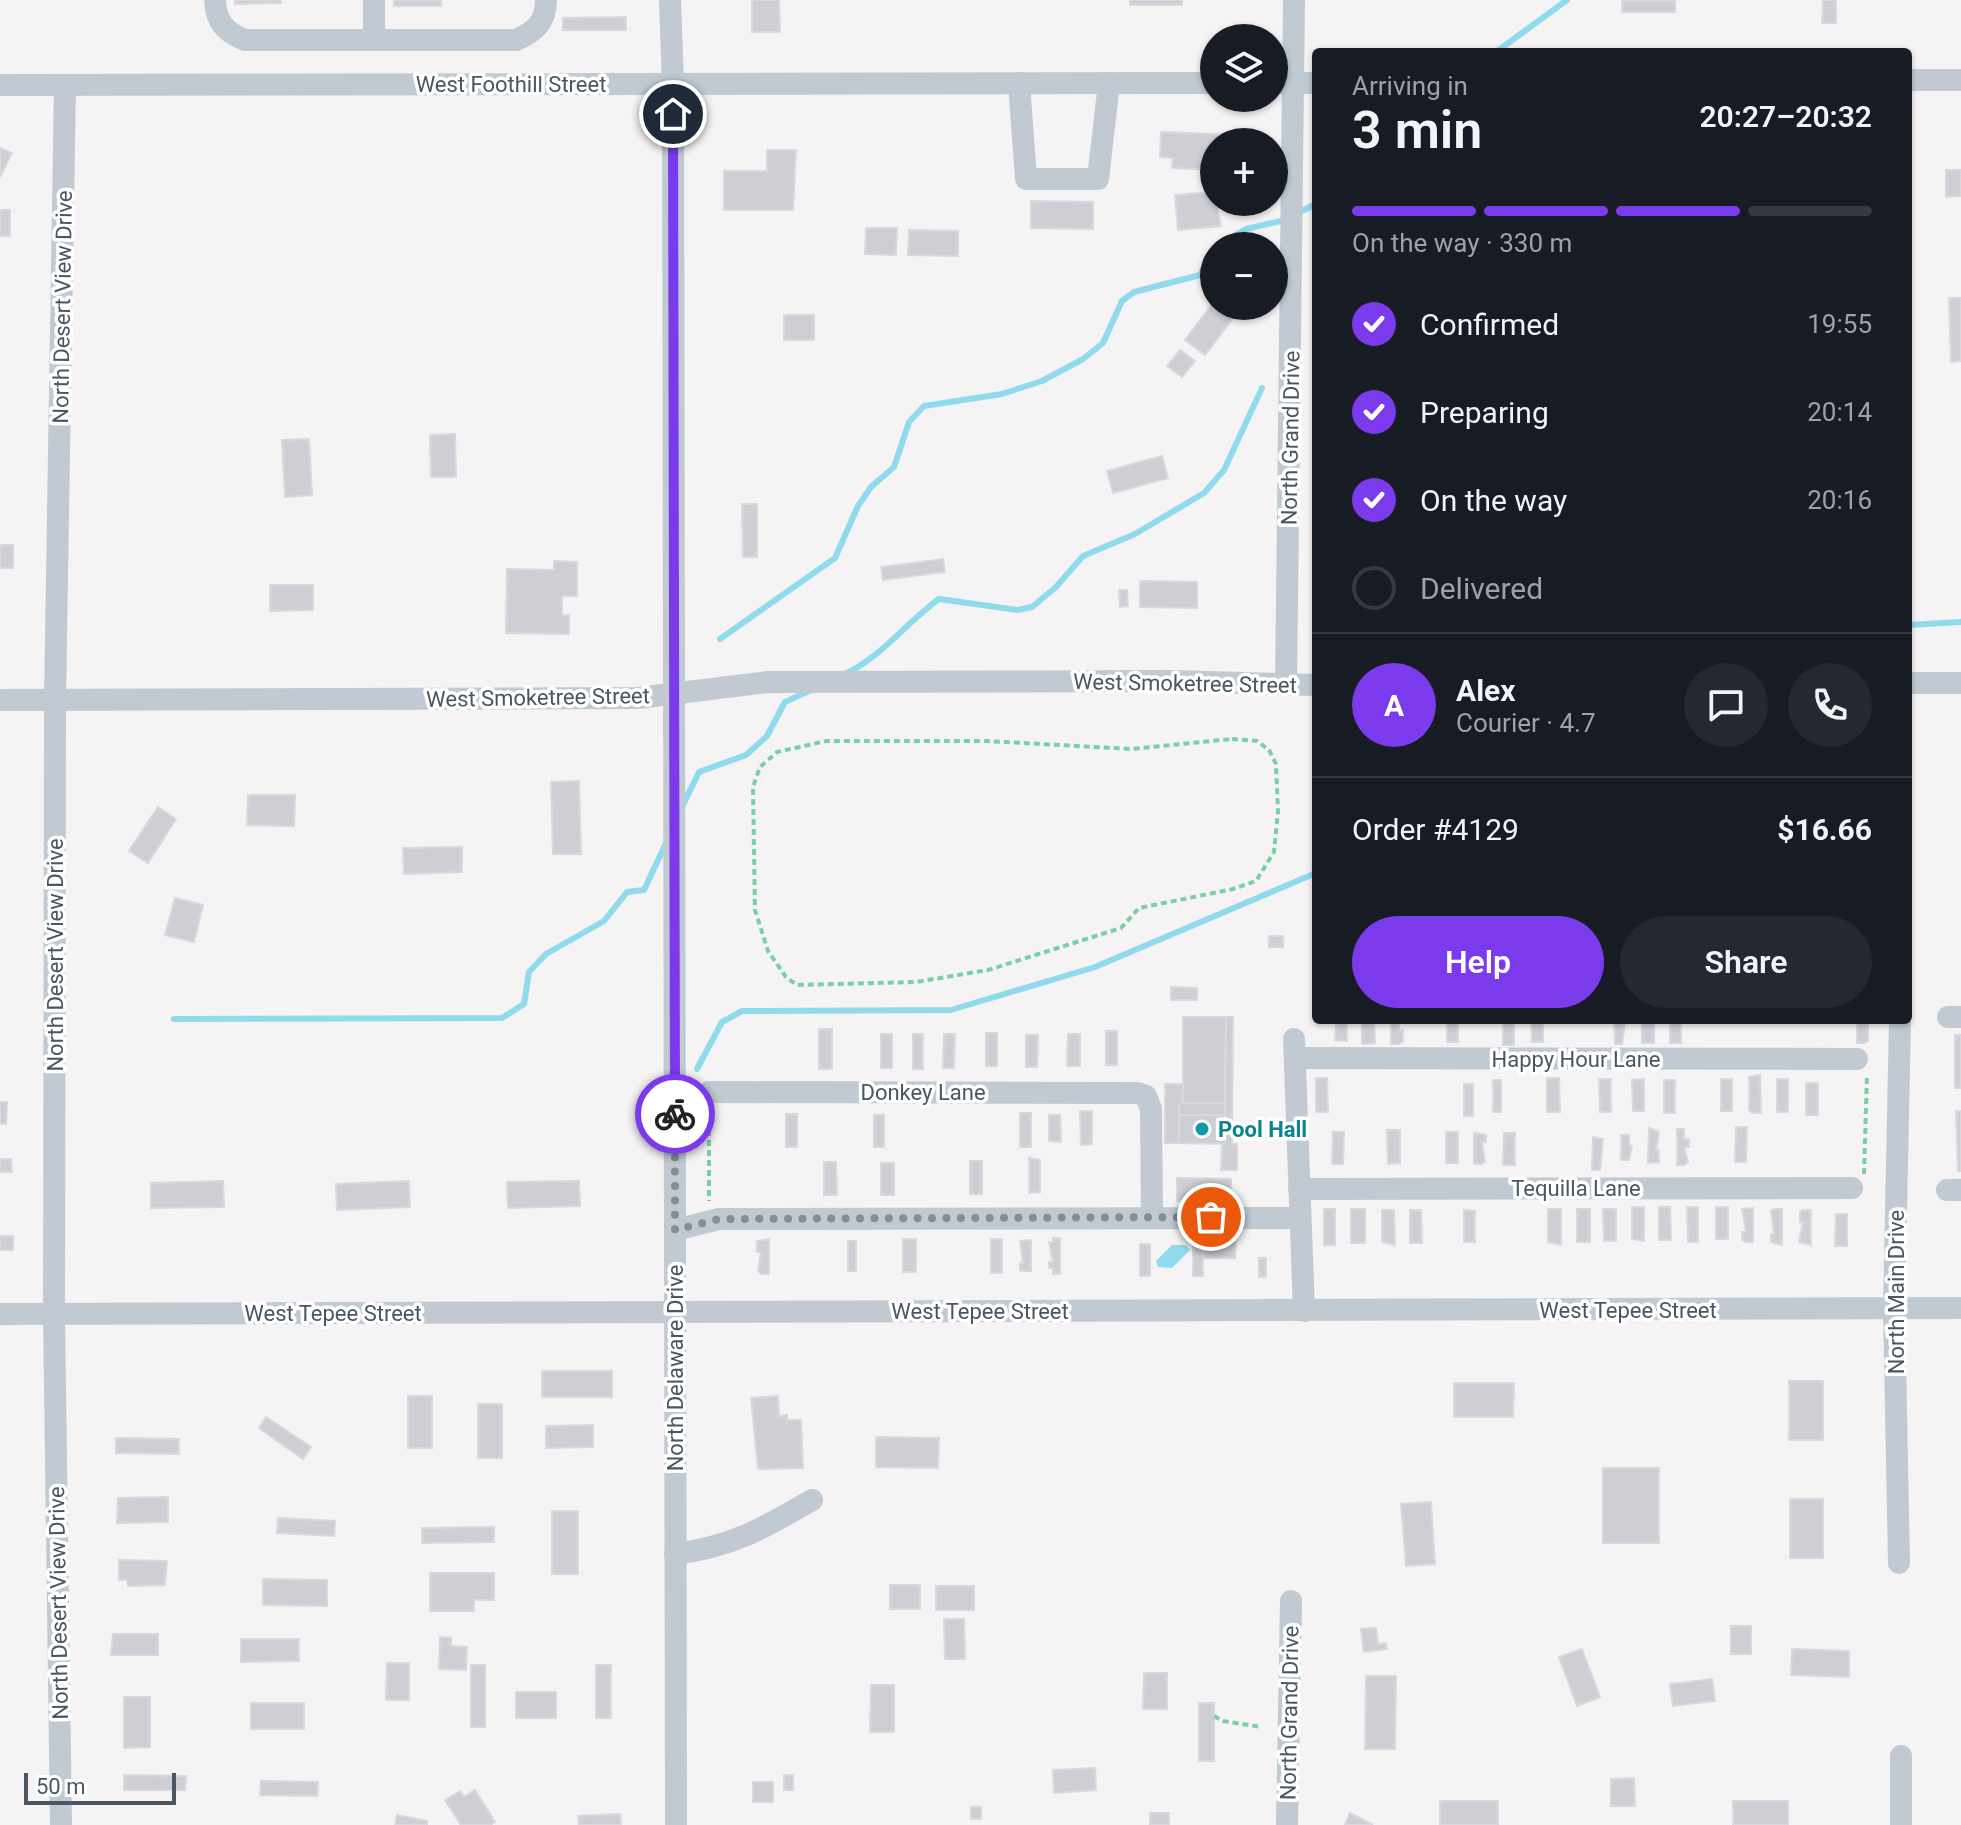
<!DOCTYPE html>
<html lang="en">
<head>
<meta charset="utf-8">
<style>
	body { margin:0; font-family:Roboto,sans-serif; background:#242831; color:#f1f3f6; height:100vh; display:flex; flex-direction:column; font-size:30px; white-space:nowrap }
	* { box-sizing:border-box; margin:0 }
	p { font-size:26px; color:#9ea1a6 }
	.icon { flex:none; width:44px; height:44px; fill:none; stroke:currentColor; stroke-width:2; stroke-linecap:round; stroke-linejoin:round }
	.map { position:relative; flex:1; overflow:hidden }
	.details { position:absolute; left:1312px; top:48px; width:600px; height:976px; display:flex; flex-direction:column; background:#171b24; border-radius:8px; box-shadow:0 2px 6px #0004 }
	.details>* { flex:none }
	.controls { position:absolute; left:1200px; top:24px; display:grid; gap:16px }
	.controls a { display:grid; place-items:center; width:88px; height:88px; border-radius:50%; background:#171b24; box-shadow:0 2px 6px #0004; font-size:40px }
	.scale { position:absolute; left:24px; bottom:20px; width:152px; box-sizing:border-box; padding-left:8px; border:4px solid #4a5661; border-top:0; font-size:22px; line-height:28px; white-space:nowrap; color:#4a5661; -webkit-text-stroke:6px #fff; paint-order:stroke }
	.pin { position:absolute; display:grid; place-items:center; width:68px; height:68px; color:#fff; margin:-34px; border:4px solid #fff; border-radius:50%; box-shadow:0 2px 8px #0007 }
	.courier { position:absolute; display:grid; place-items:center; width:80px; height:80px; margin:-40px; border:6px solid #7c3aed; border-radius:50%; background:#fff; color:#222; box-shadow:0 2px 10px #0007 }
	.summary em { font-style:normal; font-weight:600 }
	.summary div { display:flex; flex-direction:column-reverse }
	.summary { display:flex; align-items:center; justify-content:space-between; height:136px; padding:0 40px }
	h1 { font-size:52px; font-weight:600; line-height:60px }
	.bar { display:grid; grid-template-columns:repeat(4,1fr); gap:12px 8px; align-content:center; height:96px; padding:0 40px }
	.bar i { height:10px; border-radius:6px; background:#363941 }
	.bar .current { background:#7c3aed }
	.bar p { grid-column:span 4 }
	.line { display:flex; align-items:center; gap:20px; padding:0 40px; border-top:2px solid #363941 }
	.line div { flex:1 }
	.round { display:grid; place-items:center; flex:none; width:84px; height:84px; border-radius:42px; background:#242831 }
	ol { padding:0 40px; list-style:none }
	li { display:flex; align-items:center; gap:24px; height:88px }
	li p { margin-inline-start:auto }
	li .icon { padding:8px; border-radius:50%; background:#7c3aed; color:#fff; stroke-width:4 }
	li:last-child { color:#9ea1a6 }
	li i { width:44px; height:44px; border:4px solid #363941; border-radius:50% }
	.action { display:flex; gap:16px; margin-top:auto; padding:16px 40px }
	.action a { flex:1; height:92px; border-radius:48px; background:#7c3aed; color:#fff; font-size:32px; font-weight:600; line-height:92px; text-align:center }
	.action a+a { background:#242831; color:#f1f3f6 }
	.map>svg:first-child { display:block }
</style>
</head>
<body>
<div class="map">
<svg width="1961" height="1825" viewBox="0 0 1961 1825">
	<rect width="100%" height="100%" fill="#f5f3f3"/>
	<polygon fill="#90daee" points="1172,1245 1186,1245 1190,1250 1172,1268 1158,1267 1156,1261"/>
	<g fill="none" stroke-linecap="round" stroke-linejoin="round">
		<g stroke="#90daee" stroke-width="6">
			<polyline points="1496,52 1567,0"/>
			<polyline points="1298,213 1316,204"/>
			<polyline points="1219,246 1246,229 1285,220"/>
			<polyline points="1908,625 1961,622"/>
			<polyline points="720,639 835,558 858,506 871,487 894,467 909,422 924,406 1002,394 1042,381 1083,359 1103,343 1122,301 1134,292 1200,275 1214,253"/>
			<path d="M 847,673 C 882,656 907,622 939,599 L 1018,610 L 1032,607 L 1056,587 L 1083,556 L 1135,534 L 1204,493 L 1224,470 L 1262,388"/>
			<polyline points="682,807 699,772 746,755 767,736 785,702 811,690"/>
			<polyline points="174,1019 502,1018 524,1004 529,972 546,954 604,921 627,892 644,890 666,843"/>
			<polyline points="697,1069 722,1022 742,1011 951,1010 1095,967 1316,873"/>
		</g>
	</g>
	<g fill="#cdcfd5" stroke="#d7d9de" stroke-width="2">
		<polygon points="235,0 281,0 281,3 235,4"/>
		<rect x="394" y="0" width="47" height="6"/>
		<polygon points="752,0 779,0 780,32 752,32"/>
		<rect x="1130" y="0" width="52" height="5"/>
		<polygon points="1823,0 1836,0 1836,23 1822,23"/>
		<rect x="1622" y="1" width="53" height="11"/>
		<polygon points="626,17 626,30 563,30 563,18"/>
		<polygon points="1161,132 1238,135 1237,142 1214,142 1214,170 1172,168 1173,158 1160,157"/>
		<polygon points="0,148 12,153 0,177"/>
		<polygon points="767,150 796,150 793,210 724,210 724,171 767,171"/>
		<polygon points="1946,170 1961,170 1961,196 1946,197"/>
		<polygon points="1214,192 1221,226 1178,230 1175,195"/>
		<polygon points="1031,201 1093,202 1093,229 1031,228"/>
		<rect x="0" y="210" width="10" height="26"/>
		<polygon points="866,228 897,228 896,255 865,254"/>
		<polygon points="909,230 958,231 958,256 908,255"/>
		<polygon points="1949,298 1961,298 1961,361 1951,362"/>
		<polygon points="1213,303 1233,318 1205,355 1185,340"/>
		<rect x="784" y="315" width="30" height="25"/>
		<polygon points="1180,350 1195,361 1182,377 1167,366"/>
		<polygon points="455,434 456,477 431,477 430,435"/>
		<polygon points="309,439 312,495 285,497 282,440"/>
		<polygon points="1162,456 1168,478 1113,493 1107,471"/>
		<polygon points="742,504 757,504 757,557 743,557"/>
		<rect x="0" y="545" width="13" height="23"/>
		<polygon points="943,559 945,572 883,580 881,567"/>
		<polygon points="554,561 577,562 577,596 562,596 562,615 569,615 569,634 506,633 507,569 554,570"/>
		<polygon points="1140,581 1197,582 1197,608 1140,607"/>
		<polygon points="270,585 313,585 313,610 270,611"/>
		<polygon points="1119,590 1127,590 1128,606 1120,607"/>
		<polygon points="579,781 581,854 553,854 551,782"/>
		<polygon points="248,795 295,795 294,826 247,825"/>
		<polygon points="158,807 176,819 148,863 129,851"/>
		<polygon points="462,847 462,872 404,874 403,848"/>
		<polygon points="175,898 203,905 194,942 165,935"/>
		<rect x="1269" y="936" width="14" height="11"/>
		<polygon points="1171,987 1197,988 1197,1000 1171,1000"/>
		<polygon points="1183,1017 1226,1017 1225,1103 1183,1103"/>
		<polygon points="1226,1017 1233,1017 1232,1144 1237,1144 1237,1170 1221,1170 1222,1144 1225,1144"/>
		<polygon points="1336,1020 1347,1020 1347,1041 1335,1040"/>
		<polygon points="1362,1020 1374,1020 1375,1043 1362,1044"/>
		<polygon points="1391,1020 1403,1020 1399,1023 1399,1030 1403,1030 1403,1041 1399,1044 1391,1044"/>
		<rect x="1447" y="1020" width="11" height="22"/>
		<rect x="1503" y="1020" width="11" height="25"/>
		<polygon points="1531,1020 1543,1020 1543,1042 1532,1042"/>
		<polygon points="1614,1020 1625,1023 1622,1044 1615,1044"/>
		<rect x="1642" y="1020" width="12" height="23"/>
		<rect x="1670" y="1020" width="11" height="23"/>
		<polygon points="1857,1020 1868,1020 1868,1041 1864,1043 1857,1043"/>
		<rect x="819" y="1029" width="13" height="40"/>
		<rect x="1106" y="1031" width="11" height="34"/>
		<rect x="986" y="1033" width="11" height="33"/>
		<rect x="881" y="1034" width="11" height="34"/>
		<rect x="913" y="1034" width="10" height="35"/>
		<polygon points="944,1034 955,1034 954,1068 943,1068"/>
		<polygon points="1068,1034 1080,1034 1080,1066 1067,1066"/>
		<polygon points="1026,1035 1038,1035 1037,1067 1026,1067"/>
		<rect x="1955" y="1035" width="6" height="53"/>
		<polygon points="1760,1075 1761,1113 1752,1113 1749,1110 1749,1077"/>
		<polygon points="1316,1078 1327,1078 1328,1112 1316,1112"/>
		<polygon points="1547,1078 1559,1078 1560,1112 1547,1112"/>
		<polygon points="1599,1079 1611,1079 1611,1112 1600,1112"/>
		<polygon points="1644,1079 1644,1111 1633,1111 1632,1080"/>
		<rect x="1721" y="1079" width="11" height="32"/>
		<rect x="1777" y="1079" width="11" height="33"/>
		<rect x="1493" y="1080" width="8" height="32"/>
		<rect x="1664" y="1080" width="11" height="33"/>
		<rect x="1806" y="1083" width="12" height="32"/>
		<polygon points="1165,1084 1183,1084 1179,1143 1165,1143"/>
		<rect x="1464" y="1084" width="9" height="32"/>
		<polygon points="0,1102 7,1102 6,1124 0,1124"/>
		<polygon points="1183,1103 1225,1103 1225,1115 1179,1115 1179,1106"/>
		<polygon points="1080,1111 1092,1111 1092,1144 1081,1145"/>
		<polygon points="1956,1111 1961,1111 1961,1171 1958,1171"/>
		<rect x="1020" y="1113" width="11" height="34"/>
		<rect x="786" y="1114" width="11" height="33"/>
		<rect x="874" y="1115" width="10" height="32"/>
		<polygon points="1049,1115 1060,1115 1061,1142 1049,1141"/>
		<polygon points="1179,1115 1225,1115 1225,1144 1179,1143"/>
		<polygon points="1736,1127 1747,1127 1746,1162 1735,1162"/>
		<polygon points="1649,1128 1659,1132 1656,1150 1659,1150 1659,1162 1648,1163"/>
		<polygon points="1677,1129 1684,1129 1684,1139 1689,1139 1689,1147 1684,1147 1688,1162 1684,1165 1677,1165"/>
		<polygon points="1387,1130 1400,1130 1400,1163 1388,1164"/>
		<polygon points="1333,1132 1344,1132 1343,1164 1332,1164"/>
		<rect x="1446" y="1132" width="12" height="31"/>
		<polygon points="1474,1133 1486,1135 1486,1142 1482,1142 1485,1162 1482,1164 1474,1164"/>
		<polygon points="1504,1133 1515,1133 1515,1165 1503,1165"/>
		<polygon points="1621,1135 1629,1135 1629,1146 1632,1146 1629,1160 1621,1160"/>
		<polygon points="1593,1137 1603,1139 1600,1170 1592,1170"/>
		<polygon points="1029,1158 1040,1160 1040,1192 1029,1193"/>
		<polygon points="0,1159 11,1159 12,1172 0,1172"/>
		<rect x="970" y="1161" width="12" height="33"/>
		<polygon points="824,1162 836,1162 837,1195 824,1195"/>
		<rect x="881" y="1163" width="13" height="32"/>
		<polygon points="1177,1178 1231,1179 1231,1201 1177,1201"/>
		<polygon points="223,1181 224,1207 151,1208 151,1183"/>
		<polygon points="409,1181 410,1207 337,1210 336,1184"/>
		<polygon points="579,1181 580,1206 508,1208 507,1182"/>
		<polygon points="1632,1207 1644,1207 1644,1241 1632,1239"/>
		<polygon points="1659,1207 1670,1207 1671,1240 1659,1240"/>
		<polygon points="1687,1207 1698,1207 1698,1242 1688,1242"/>
		<rect x="1716" y="1207" width="12" height="32"/>
		<polygon points="1753,1208 1753,1242 1746,1242 1742,1240 1742,1232 1746,1232 1742,1209"/>
		<rect x="1324" y="1209" width="11" height="36"/>
		<rect x="1351" y="1209" width="14" height="34"/>
		<polygon points="1548,1209 1561,1209 1561,1245 1548,1242"/>
		<rect x="1577" y="1209" width="13" height="33"/>
		<polygon points="1603,1209 1616,1209 1616,1241 1604,1241"/>
		<polygon points="1774,1209 1782,1209 1782,1245 1771,1242 1771,1234 1774,1234 1771,1211"/>
		<polygon points="1382,1210 1394,1210 1395,1245 1382,1242"/>
		<polygon points="1410,1210 1421,1210 1422,1243 1410,1243"/>
		<polygon points="1464,1210 1475,1211 1475,1242 1464,1242"/>
		<polygon points="1803,1210 1811,1210 1811,1245 1799,1242 1803,1222 1800,1222 1800,1212"/>
		<polygon points="1836,1214 1847,1214 1847,1246 1835,1246"/>
		<polygon points="1203,1234 1236,1234 1235,1258 1203,1258"/>
		<rect x="0" y="1236" width="13" height="14"/>
		<rect x="1193" y="1237" width="10" height="39"/>
		<polygon points="1053,1238 1060,1238 1060,1274 1053,1274 1053,1268 1049,1268 1049,1262 1053,1262 1049,1242 1053,1242"/>
		<polygon points="769,1239 769,1274 761,1274 758,1271 761,1252 757,1252 757,1241"/>
		<rect x="903" y="1239" width="13" height="33"/>
		<rect x="991" y="1239" width="11" height="34"/>
		<polygon points="1031,1240 1031,1271 1023,1271 1020,1270 1020,1263 1023,1263 1020,1241"/>
		<rect x="848" y="1241" width="8" height="30"/>
		<rect x="1140" y="1244" width="10" height="32"/>
		<rect x="1259" y="1258" width="7" height="19"/>
		<rect x="542" y="1371" width="70" height="26"/>
		<rect x="1789" y="1381" width="34" height="59"/>
		<polygon points="1454,1383 1514,1383 1513,1417 1454,1417"/>
		<rect x="408" y="1396" width="24" height="52"/>
		<polygon points="778,1396 779,1416 787,1415 787,1420 801,1420 803,1468 758,1469 751,1398"/>
		<rect x="478" y="1404" width="24" height="54"/>
		<polygon points="266,1417 311,1447 303,1459 259,1428"/>
		<polygon points="593,1425 593,1447 546,1448 546,1426"/>
		<polygon points="876,1437 939,1438 938,1468 876,1467"/>
		<polygon points="116,1438 179,1439 179,1454 116,1453"/>
		<rect x="1603" y="1468" width="56" height="75"/>
		<polygon points="168,1497 168,1522 117,1523 118,1498"/>
		<rect x="1790" y="1499" width="33" height="59"/>
		<polygon points="1431,1502 1435,1564 1406,1566 1401,1504"/>
		<rect x="552" y="1511" width="26" height="63"/>
		<polygon points="278,1518 335,1521 334,1536 277,1533"/>
		<polygon points="494,1527 494,1542 422,1543 422,1528"/>
		<polygon points="119,1560 167,1561 165,1585 128,1586 127,1580 119,1580"/>
		<polygon points="430,1573 494,1573 494,1600 474,1600 474,1611 430,1611"/>
		<polygon points="263,1579 327,1580 327,1606 263,1605"/>
		<rect x="890" y="1585" width="30" height="24"/>
		<rect x="936" y="1586" width="38" height="24"/>
		<polygon points="944,1619 964,1619 965,1659 945,1659"/>
		<rect x="1731" y="1626" width="20" height="28"/>
		<polygon points="1376,1628 1378,1644 1386,1643 1387,1649 1364,1652 1361,1629"/>
		<polygon points="113,1634 158,1634 158,1655 111,1655"/>
		<polygon points="440,1637 451,1638 451,1646 467,1647 466,1670 439,1669"/>
		<polygon points="241,1639 299,1639 299,1661 241,1662"/>
		<polygon points="1582,1649 1600,1697 1577,1706 1559,1657"/>
		<polygon points="1792,1649 1849,1651 1849,1677 1791,1675"/>
		<polygon points="387,1663 409,1663 409,1700 386,1700"/>
		<rect x="471" y="1665" width="14" height="62"/>
		<rect x="596" y="1665" width="15" height="53"/>
		<polygon points="1144,1673 1167,1673 1167,1709 1143,1709"/>
		<polygon points="1366,1676 1396,1676 1395,1749 1365,1749"/>
		<polygon points="1712,1679 1715,1701 1673,1706 1670,1684"/>
		<polygon points="871,1685 894,1685 894,1732 870,1732"/>
		<rect x="516" y="1692" width="40" height="26"/>
		<polygon points="124,1697 150,1697 150,1747 124,1748"/>
		<rect x="251" y="1703" width="53" height="26"/>
		<rect x="1199" y="1703" width="15" height="58"/>
		<polygon points="1095,1768 1096,1790 1054,1793 1053,1770"/>
		<polygon points="124,1775 186,1776 185,1790 124,1790"/>
		<rect x="784" y="1775" width="9" height="15"/>
		<polygon points="1634,1778 1635,1806 1611,1806 1611,1779"/>
		<polygon points="261,1781 318,1782 317,1796 260,1795"/>
		<rect x="753" y="1782" width="20" height="20"/>
		<polygon points="475,1790 495,1822 490,1825 461,1825 445,1800 460,1791 464,1797"/>
		<rect x="1440" y="1801" width="58" height="24"/>
		<rect x="1733" y="1801" width="55" height="24"/>
		<rect x="971" y="1807" width="10" height="12"/>
		<rect x="1150" y="1813" width="19" height="12"/>
		<polygon points="1350,1813 1373,1825 1345,1825"/>
		<polygon points="620,1814 621,1825 579,1825 578,1816"/>
		<polygon points="397,1815 427,1821 427,1825 395,1825"/>
	</g>
	<g fill="none" stroke-linecap="round" stroke-linejoin="round">
		<g stroke="#7ad0a6" stroke-width="4" stroke-dasharray="6 4" stroke-linecap="butt">
			<polygon points="1232,739 1257,741 1269,750 1276,764 1278,811 1274,852 1256,881 1233,889 1139,908 1121,928 988,970 916,982 797,985 786,977 768,951 755,910 753,787 760,767 777,752 826,741 987,741 1131,749"/>
			<polyline points="709,1110 709,1201"/>
			<polyline points="1864,1174 1867,1075"/>
			<polyline points="1214,1716 1223,1721 1261,1727"/>
		</g>
		<g stroke="#c1cad2" stroke-width="22">
			<path d="M 215,0 C 216,22 225,32 245,40 L 516,40 C 535,32 546,22 546,0"/>
			<polyline points="374,0 374,40"/>
			<polyline points="670,0 673,84 676,1825"/>
			<polyline points="1908,80 1961,80"/>
			<polyline points="1019,83 1026,179 1098,179 1109,83"/>
			<polyline points="1274,83 1316,83"/>
			<polyline points="0,85 1214,83"/>
			<polyline points="1908,683 1961,683"/>
			<polyline points="1286,684 1294,0"/>
			<polyline points="0,700 638,698 768,682 1172,681 1316,685"/>
			<polyline points="1948,1017 1961,1017"/>
			<polyline points="1294,1039 1304,1311"/>
			<polyline points="1295,1058 1857,1059"/>
			<polyline points="709,1092 1137,1093 1146,1096 1151,1109 1152,1217"/>
			<polyline points="1299,1189 1852,1188"/>
			<polyline points="1947,1190 1961,1190"/>
			<polyline points="675,1230 719,1219 1300,1218"/>
			<polyline points="0,1314 1961,1308"/>
			<path d="M 675,1554 C 732,1547 764,1528 812,1500"/>
			<polyline points="1899,1563 1894,1308 1900,1020"/>
			<polyline points="61,1825 54,1314 55,700 65,85"/>
			<polyline points="1287,1825 1291,1601"/>
			<polyline points="1901,1825 1901,1756"/>
		</g>
	</g>
	<g fill="none" stroke-linecap="round" stroke-linejoin="round">
		<polyline stroke="#868d94" stroke-width="8" stroke-dasharray="0 14.4" points="675,1114 675,1230 719,1219 1211,1217"/>
		<polyline stroke="#7c3aed" stroke-width="10" points="673,114 675,1114"/>
	</g>
	<circle fill="#0f9aa8" stroke="#fff" stroke-width="3" cx="1202" cy="1129" r="8"/>
	<g text-anchor="middle" stroke-width="7" stroke-linejoin="round" paint-order="stroke">
		<g font-size="22" fill="#4a5661" stroke="#fff">
			<text x="511" y="92">West Foothill Street</text>
			<text transform="translate(62 307) rotate(-89)" y="8">North Desert View Drive</text>
			<text transform="translate(1290 438) rotate(-89)" y="8">North Grand Drive</text>
			<text transform="translate(1185 683) rotate(1)" y="8">West Smoketree Street</text>
			<text transform="translate(538 697) rotate(-1)" y="8">West Smoketree Street</text>
			<text transform="translate(55 955) rotate(-90)" y="8">North Desert View Drive</text>
			<text x="1576" y="1067">Happy Hour Lane</text>
			<text x="923" y="1100">Donkey Lane</text>
			<text x="1576" y="1196">Tequilla Lane</text>
			<text transform="translate(1896 1292) rotate(-90)" y="8">North Main Drive</text>
			<text x="1628" y="1318">West Tepee Street</text>
			<text x="980" y="1319">West Tepee Street</text>
			<text x="333" y="1321">West Tepee Street</text>
			<text transform="translate(675 1368) rotate(-90)" y="8">North Delaware Drive</text>
			<text transform="translate(58 1603) rotate(-91)" y="8">North Desert View Drive</text>
			<text transform="translate(1289 1713) rotate(-89)" y="8">North Grand Drive</text>
		</g>
		<g font-size="22" font-weight="bold" fill="#0d838f" stroke="#fff" text-anchor="start">
			<text x="1218" y="1137">Pool Hall</text>
		</g>
	</g>
</svg>
<div class="controls">
<a><svg class="icon" aria-label="layers" viewBox="0 0 24 24"><path d="M12 4l9 5-9 5-9-5zM3 14l9 5 9-5"/></svg></a>
<a>+</a>
<a>−</a>
</div>
<div class="scale">50 m</div>
<div class="pin" style="left:1211px;top:1217px;background:#ea580c"><svg class="icon" aria-label="bag" viewBox="0 0 24 24"><path d="M5 8h14l-1 12H6zM9 8a3 3 0 0 1 6 0"/></svg></div>
<div class="pin" style="left:673px;top:114px;background:#1f2937"><svg class="icon" aria-label="home" viewBox="0 0 24 24"><path d="M3 11l9-7 9 7M6 9v11h12V9"/></svg></div>
<div class="courier" style="left:675px;top:1114px"><svg class="icon" aria-label="bike" viewBox="0 0 24 24"><circle cx="6" cy="16" r="4"/><circle cx="18" cy="16" r="4"/><path d="M6 16l4-8h5l3 8M10 8l3 8H6M13 5h3"/></svg></div>
<section class="details">
<div class="summary"><div><h1>3 min</h1><p>Arriving in</p></div><em>20:27–20:32</em></div>
<div class="bar"><i class="current"></i><i class="current"></i><i class="current"></i><i></i><p>On the way · 330 m</p></div>
<ol>
<li><svg class="icon" aria-label="check" viewBox="0 0 24 24"><path d="M5 12l5 5 9-10"/></svg>Confirmed<p>19:55</p></li>
<li><svg class="icon" aria-label="check" viewBox="0 0 24 24"><path d="M5 12l5 5 9-10"/></svg>Preparing<p>20:14</p></li>
<li><svg class="icon" aria-label="check" viewBox="0 0 24 24"><path d="M5 12l5 5 9-10"/></svg>On the way<p>20:16</p></li>
<li><i></i>Delivered</li>
</ol>
<div class="line" style="height:144px"><b class="round" style="background:#7c3aed;color:#fff">A</b><div><b>Alex</b><p>Courier · 4.7</p></div><a class="round"><svg class="icon" aria-label="chat" viewBox="0 0 24 24"><path d="M4 5h16v11H9l-5 4z"/></svg></a><a class="round"><svg class="icon" aria-label="phone" viewBox="0 0 24 24"><path d="M5 4h4l2 5-3 2q2 4 5 5l2-3 5 2v4C11 20 4 13 5 4z"/></svg></a></div>
<div class="line" style="height:104px"><div>Order #4129</div><b>$16.66</b></div>
<div class="action"><a>Help</a><a>Share</a></div>
</section>
</div>
</body>
</html>
